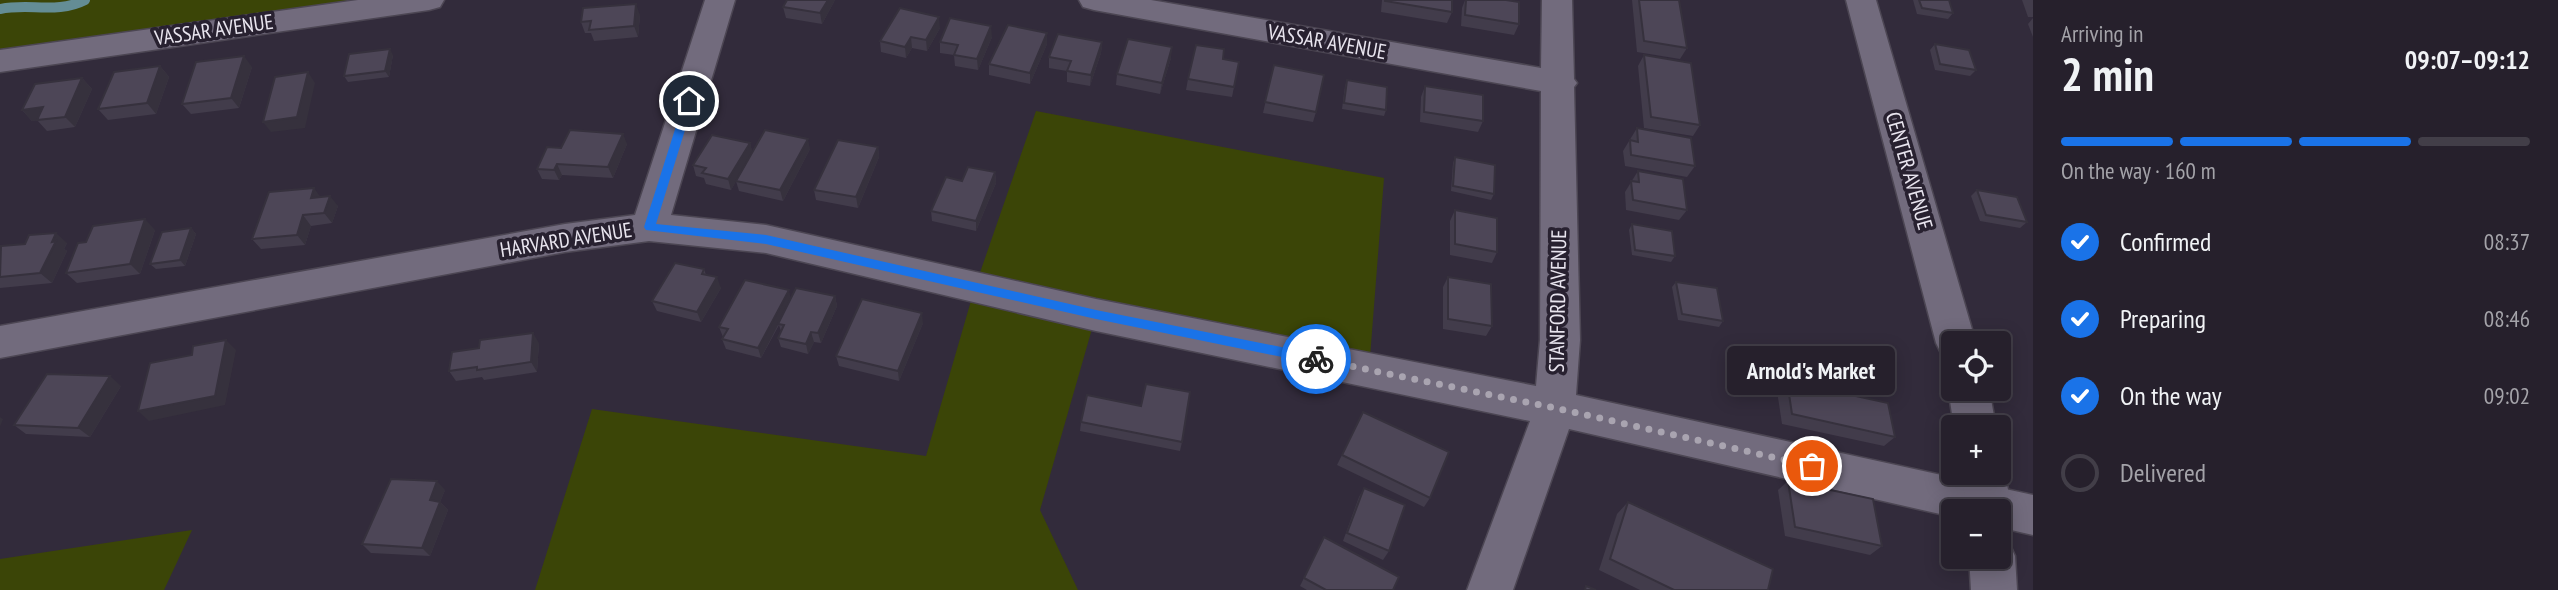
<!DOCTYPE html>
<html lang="en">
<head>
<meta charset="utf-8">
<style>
	body { margin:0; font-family:"PT Sans Narrow",sans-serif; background:#322d38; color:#f1f3f6; height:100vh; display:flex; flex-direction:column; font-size:26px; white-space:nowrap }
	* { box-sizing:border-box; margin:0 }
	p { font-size:23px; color:#a4a3a9 }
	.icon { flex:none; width:38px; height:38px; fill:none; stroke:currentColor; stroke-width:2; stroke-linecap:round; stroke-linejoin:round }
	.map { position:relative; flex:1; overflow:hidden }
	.panel { display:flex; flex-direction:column; background:#26202c; width:525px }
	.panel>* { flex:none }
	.controls { position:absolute; left:1941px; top:331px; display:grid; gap:14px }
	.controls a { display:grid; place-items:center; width:70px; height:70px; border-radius:7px; background:#26202c; box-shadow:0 4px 18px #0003,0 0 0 2px #423e48; font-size:35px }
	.pin { position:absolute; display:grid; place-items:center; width:60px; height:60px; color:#fff; margin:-30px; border:4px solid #fff; border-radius:50%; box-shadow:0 2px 7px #0007 }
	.courier { position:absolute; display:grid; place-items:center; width:70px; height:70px; margin:-35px; border:5px solid #1a73e8; border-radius:50%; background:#fff; color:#222; box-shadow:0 2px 9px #0007 }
	.bubble { position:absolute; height:49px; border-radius:7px; background:#26202c; box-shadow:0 4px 18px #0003,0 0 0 2px #423e48; font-size:23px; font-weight:800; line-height:49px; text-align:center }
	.overview em { font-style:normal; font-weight:800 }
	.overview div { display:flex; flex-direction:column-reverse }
	.overview { display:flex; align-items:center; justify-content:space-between; height:119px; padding:0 28px }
	h1 { font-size:46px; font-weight:800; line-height:52px }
	.bar { display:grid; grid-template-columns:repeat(4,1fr); gap:10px 7px; align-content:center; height:84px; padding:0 28px }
	.bar i { height:9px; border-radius:5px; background:#423e48 }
	.bar .selected { background:#1a73e8 }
	.bar p { grid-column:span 4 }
	ol { padding:0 28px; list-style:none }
	li { display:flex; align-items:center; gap:21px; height:77px }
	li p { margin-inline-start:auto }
	li .icon { padding:7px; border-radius:50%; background:#1a73e8; color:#fff; stroke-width:4 }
	li:last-child { color:#a4a3a9 }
	li i { width:38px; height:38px; border:4px solid #423e48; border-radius:50% }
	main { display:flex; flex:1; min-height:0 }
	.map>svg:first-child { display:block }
</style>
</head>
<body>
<main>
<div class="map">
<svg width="2033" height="590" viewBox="0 0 2033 590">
	<rect width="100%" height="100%" fill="#322b3b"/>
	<g fill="#3b4507">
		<polygon points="0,0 429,0 0,61"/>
		<polygon points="1036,111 1384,178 1369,370 1096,315 1040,510 1078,590 535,590 592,409 926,456 975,287"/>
		<polygon points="192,530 164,590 0,590 0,559"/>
	</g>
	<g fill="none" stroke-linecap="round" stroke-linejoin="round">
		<path stroke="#648d95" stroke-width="10" d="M 0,9 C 29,3 58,14 85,0"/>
		<defs>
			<g id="minor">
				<polygon points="358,0 444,0 440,7 429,10 0,72 0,50"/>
				<polygon points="705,0 735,0 671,215 766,225 1096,299 1536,386 1540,340 1541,91 1094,10 1083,7 1079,0 1151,0 1541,68 1542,0 1572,0 1574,79 1577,83 1574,87 1580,340 1576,395 2033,495 2033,535 1998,527 1998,511 1953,511 1953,517 1569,429 1513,590 1467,590 1530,421 1096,331 766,253 649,241 565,252 0,358 0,326 565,224 635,215"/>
			</g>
			<g id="tertiary">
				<polygon points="1846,0 1876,0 1976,343 1953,343 1953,358 1942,355 1936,343"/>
				<polygon points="1953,377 1953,388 1989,388 1996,427 1954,427 1948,388"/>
				<path d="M 1998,461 C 2008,481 2014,505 2005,525 L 1998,528 L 1998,511 L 1967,511 L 1961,472 L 1998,472 Z"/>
				<polygon points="1998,537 2008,541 2015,556 2017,590 1971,590 1969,556 1998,556"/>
			</g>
		</defs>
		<use href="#minor" stroke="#4c4653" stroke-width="3"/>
		<use href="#tertiary" stroke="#4c4653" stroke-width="3"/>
		<use href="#minor" fill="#726b7d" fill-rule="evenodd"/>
		<use href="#tertiary" fill="#726b7d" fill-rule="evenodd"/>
	</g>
	<g fill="#423c4b">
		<polygon points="835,0 822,24 786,18 783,7"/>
		<polygon points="1382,0 1452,0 1452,12 1447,23 1381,12"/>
		<polygon points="1465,0 1506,0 1519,24 1514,35 1461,26 1462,8"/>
		<polygon points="1632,0 1679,0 1687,48 1680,59 1637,52"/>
		<polygon points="1913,0 1949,0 1953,13 1948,19 1917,14"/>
		<polygon points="2022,0 2033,0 2033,17 2028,17"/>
		<polygon points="640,15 638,37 594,41 591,33 585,33 581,22"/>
		<polygon points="2033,18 2033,37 2028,24"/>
		<polygon points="940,28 927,51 912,48 906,58 881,52 880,41"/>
		<polygon points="1047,33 1047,44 1030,84 989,75 989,64"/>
		<polygon points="992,37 978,70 955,66 954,55 940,53 940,42"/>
		<polygon points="1102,42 1101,53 1090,86 1067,82 1067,71 1049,68 1049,57"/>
		<polygon points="1935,44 1976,70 1970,76 1935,70 1930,50"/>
		<polygon points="393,55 389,77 348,82 344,76"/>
		<polygon points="1644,55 1700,125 1693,136 1644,128 1638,66"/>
		<polygon points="1171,58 1160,94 1116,85 1117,74"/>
		<polygon points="1223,59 1239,62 1232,97 1186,90 1188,79"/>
		<polygon points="1274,65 1316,112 1313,122 1263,113"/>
		<polygon points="160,66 169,77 156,114 108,120 98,109"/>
		<polygon points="252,67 239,108 191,114 182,104"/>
		<polygon points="82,78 92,89 75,127 47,131 37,120 32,121 22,110"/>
		<polygon points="1347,80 1386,110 1384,116 1342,109 1345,86"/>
		<polygon points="1425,86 1483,121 1478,132 1420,122 1421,97"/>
		<polygon points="1637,128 1695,166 1687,177 1625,166 1623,151"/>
		<polygon points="750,143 752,152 810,149 783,201 739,191 736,181 731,190 706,184 704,178 696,176 693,165"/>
		<polygon points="627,144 613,178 562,175 559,180 542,179 537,169 561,148"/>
		<polygon points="878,147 879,157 858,208 816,200 814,190"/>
		<polygon points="1455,157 1494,194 1491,200 1451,191 1453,163"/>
		<polygon points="1638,171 1687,210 1679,220 1626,210 1625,192"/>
		<polygon points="995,172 996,183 976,231 932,221 931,211 962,181"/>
		<polygon points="1977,190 2027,222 2020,228 1980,221 1971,196"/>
		<polygon points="321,197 338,206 332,223 311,226 305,245 261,249 252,239"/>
		<polygon points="1455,210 1497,252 1492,263 1450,255 1450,221"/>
		<polygon points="1632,224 1675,256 1671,262 1632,255 1629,230"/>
		<polygon points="191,228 196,234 185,266 156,269 150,264"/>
		<polygon points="155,230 140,274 77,283 66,273"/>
		<polygon points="67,243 64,249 67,251 52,283 0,288 0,247"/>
		<polygon points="704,269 706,275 721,288 701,322 657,311 652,301"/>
		<polygon points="1448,277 1492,326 1486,336 1443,329 1443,287"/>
		<polygon points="1676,282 1723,321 1719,327 1678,320 1672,287"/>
		<polygon points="835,296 837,306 821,343 814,342 808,354 781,347 778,338 781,331 779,325 761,358 726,349 722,339 724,337 723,337 719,327 791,298"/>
		<polygon points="923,323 899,381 839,366 836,356"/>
		<polygon points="539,343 537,372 484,380 482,377 456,381 449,371"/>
		<polygon points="1787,381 1895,437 1884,446 1782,424 1777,391"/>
		<polygon points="121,386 90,437 26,434 14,425"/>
		<polygon points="1141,406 1182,442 1180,451 1080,431 1081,422"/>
		<polygon points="1363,412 1430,498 1424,507 1337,465"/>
		<polygon points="1788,481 1882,546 1870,555 1785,536 1778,490"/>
		<polygon points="1364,488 1389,551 1383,560 1343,541 1359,497"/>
		<polygon points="445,490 440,502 448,510 430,556 371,553 362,544"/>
		<polygon points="1628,502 1768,590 1640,590 1599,570 1617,514"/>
		<polygon points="1324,537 1393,590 1307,590 1300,586"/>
	</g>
	<g fill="#36313d">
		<polygon points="828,0 835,0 822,24 820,13"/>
		<polygon points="636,4 640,15 638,37 634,26"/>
		<polygon points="939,17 940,28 927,51 926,40"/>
		<polygon points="991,26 992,37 978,70 977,59"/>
		<polygon points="1047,33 1047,44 1030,84 1030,73"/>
		<polygon points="911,37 912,48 906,58 905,47"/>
		<polygon points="1102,42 1101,53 1090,86 1091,75"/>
		<polygon points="1172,47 1171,58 1160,94 1162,83"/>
		<polygon points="390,49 393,55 389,77 385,71"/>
		<polygon points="244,56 252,67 239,108 231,98"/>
		<polygon points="160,66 169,77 156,114 147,103"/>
		<polygon points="308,72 315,83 305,128 271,132 263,122"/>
		<polygon points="82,78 92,89 75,127 65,117"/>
		<polygon points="43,107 53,118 32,121 22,110"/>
		<polygon points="623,134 627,144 613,178 608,167"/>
		<polygon points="808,139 810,149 783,201 780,190"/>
		<polygon points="750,143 753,154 731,190 728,179"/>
		<polygon points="878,147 879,157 858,208 856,197"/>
		<polygon points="557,164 562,175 559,180 554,170"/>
		<polygon points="995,172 996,183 976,231 976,221"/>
		<polygon points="314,188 322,199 311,198"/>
		<polygon points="330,196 338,206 332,223 324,213"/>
		<polygon points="303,215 311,226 305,245 297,235"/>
		<polygon points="145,219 155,230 140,274 130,264"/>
		<polygon points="191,228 196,234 185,266 180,260"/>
		<polygon points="56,233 67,243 64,249 67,251 52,283 40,273"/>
		<polygon points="717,277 721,288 701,322 697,312"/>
		<polygon points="789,290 791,300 761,358 758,348"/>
		<polygon points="835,296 837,306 821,343 818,333"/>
		<polygon points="922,313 923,323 899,381 898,371"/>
		<polygon points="811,332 814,342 808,354 806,344"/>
		<polygon points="533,333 539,343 537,372 531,362"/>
		<polygon points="226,340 236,350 225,405 149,421 138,411"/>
		<polygon points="110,376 121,386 90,437 78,428"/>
		<polygon points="0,417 3,419 0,427"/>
		<polygon points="437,481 445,490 440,502 448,510 430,556 422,548 430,500"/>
	</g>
	<g fill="#4d4657" stroke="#36313d" stroke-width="2">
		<polygon points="787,0 828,0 820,13 783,7"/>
		<polygon points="1385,0 1452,0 1452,12 1385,1"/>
		<polygon points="1466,0 1506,0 1519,2 1519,24 1465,15"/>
		<polygon points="1639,0 1679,0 1687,48 1644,41"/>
		<polygon points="1919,0 1949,0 1953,13 1922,8"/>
		<polygon points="636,4 634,26 589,30 591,21 581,22 583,8"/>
		<polygon points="900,8 939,17 926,40 911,37 905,47 880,41"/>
		<polygon points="950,18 991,26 977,59 954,55 958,45 940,42"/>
		<polygon points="1008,25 1047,33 1030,73 989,64"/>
		<polygon points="1058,34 1102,42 1091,75 1067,71 1071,61 1049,57"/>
		<polygon points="1128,39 1172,47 1162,83 1117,74"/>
		<polygon points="1935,44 1969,50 1976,70 1940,64"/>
		<polygon points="1196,45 1224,49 1223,59 1239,62 1234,87 1188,79"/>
		<polygon points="390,49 385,71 344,76 349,54"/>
		<polygon points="1644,55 1691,63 1700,125 1651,117"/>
		<polygon points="244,56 231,98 182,104 196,62"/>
		<polygon points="1274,65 1324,75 1316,112 1265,102"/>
		<polygon points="160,66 147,103 98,109 114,72"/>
		<polygon points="308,72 297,117 263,122 275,77"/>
		<polygon points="82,78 65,117 37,120 43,107 22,110 35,84"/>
		<polygon points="1347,80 1387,87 1386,110 1344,103"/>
		<polygon points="1425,86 1483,95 1483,121 1424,112"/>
		<polygon points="1637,128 1691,138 1695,166 1631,155 1630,140 1638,142"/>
		<polygon points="570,130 623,134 608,167 557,164 554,170 537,169 547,147 561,148"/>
		<polygon points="765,130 808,139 780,190 736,181"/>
		<polygon points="712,135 750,143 728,179 702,173 706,168 693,165"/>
		<polygon points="838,140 878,147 856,197 814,190"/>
		<polygon points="1455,157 1495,165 1494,194 1453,186"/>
		<polygon points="968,167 995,172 976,221 931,211 946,177 962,181"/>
		<polygon points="1638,171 1683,179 1687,210 1633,200 1631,181 1639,182"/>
		<polygon points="314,188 311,198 330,196 324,213 303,215 297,235 252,239 269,192"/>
		<polygon points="1977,190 2017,197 2027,222 1986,215"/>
		<polygon points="1455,210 1497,218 1497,252 1455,244"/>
		<polygon points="145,219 130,264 66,273 78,243 86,242 93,226"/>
		<polygon points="1632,224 1672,231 1675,256 1635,250"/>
		<polygon points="191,228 180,260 150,264 162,232"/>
		<polygon points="56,233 52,242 56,241 40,273 0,277 1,246 25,244 29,235"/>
		<polygon points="675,263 704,269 702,274 717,277 697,312 652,301"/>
		<polygon points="1448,277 1491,284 1492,326 1448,319"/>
		<polygon points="745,280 789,290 758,348 722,339 728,329 719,327"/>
		<polygon points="1676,282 1717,288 1723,321 1682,314"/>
		<polygon points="796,288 835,296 818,333 811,332 806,344 778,338 784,325 778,324"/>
		<polygon points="862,299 922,313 898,371 836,356"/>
		<polygon points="533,333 531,362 477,370 477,367 449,371 452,352 479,348 480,340"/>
		<polygon points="226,340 215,396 138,411 150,363 192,355 193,346"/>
		<polygon points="47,374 110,376 78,428 14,425"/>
		<polygon points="1787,381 1888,403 1895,437 1792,414"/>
		<polygon points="1146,384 1190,392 1182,442 1081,422 1087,395 1141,406"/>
		<polygon points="1363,412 1449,452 1430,498 1342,455"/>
		<polygon points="391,479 437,481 430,500 440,502 422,548 362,544"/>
		<polygon points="1788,481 1873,499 1882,546 1795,527"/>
		<polygon points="1364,488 1405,505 1389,551 1347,533"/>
		<polygon points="1628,502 1773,569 1768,590 1674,590 1610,559"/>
		<polygon points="1324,537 1399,577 1393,590 1326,590 1304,578"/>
		<polygon points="1586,586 1596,590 1585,590"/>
	</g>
	<polygon fill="#1a73e8" points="689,98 694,101 656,224 766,235 1096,310 1316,354 1322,359 1316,364 1096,319 766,244 646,230 644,227 684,101"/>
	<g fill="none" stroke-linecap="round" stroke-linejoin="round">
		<polyline stroke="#a9a4b0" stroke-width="7" stroke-dasharray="0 12.6" points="1316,359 1555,408 1812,466"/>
	</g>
	<g text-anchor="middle" stroke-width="7" stroke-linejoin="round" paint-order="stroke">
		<g font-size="21" fill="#e9e5ef" stroke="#282130">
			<text transform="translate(214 30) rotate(-8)" y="7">VASSAR AVENUE</text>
			<text transform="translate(1327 42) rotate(10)" y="7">VASSAR AVENUE</text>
			<text transform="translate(1909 171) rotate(74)" y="7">CENTER AVENUE</text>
			<text transform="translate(566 240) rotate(-9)" y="7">HARVARD AVENUE</text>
			<text transform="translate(1558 301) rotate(-89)" y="7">STANFORD AVENUE</text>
		</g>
	</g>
</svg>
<div class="controls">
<a><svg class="icon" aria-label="locate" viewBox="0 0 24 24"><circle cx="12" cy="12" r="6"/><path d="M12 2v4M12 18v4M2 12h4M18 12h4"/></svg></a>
<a>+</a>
<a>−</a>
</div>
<div class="pin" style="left:1812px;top:466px;background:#ea580c"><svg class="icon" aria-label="bag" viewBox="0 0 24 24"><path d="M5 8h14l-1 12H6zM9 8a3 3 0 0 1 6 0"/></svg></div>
<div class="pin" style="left:689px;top:101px;background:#1f2937"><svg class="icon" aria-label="home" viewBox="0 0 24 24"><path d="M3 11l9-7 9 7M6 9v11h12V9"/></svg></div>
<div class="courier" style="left:1316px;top:359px"><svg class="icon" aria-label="bike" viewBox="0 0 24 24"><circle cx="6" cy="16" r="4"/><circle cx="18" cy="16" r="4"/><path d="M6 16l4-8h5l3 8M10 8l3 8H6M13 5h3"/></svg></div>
<div class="bubble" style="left:1727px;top:346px;width:168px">Arnold's Market</div>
</div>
<section class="panel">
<div class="overview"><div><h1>2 min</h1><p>Arriving in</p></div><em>09:07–09:12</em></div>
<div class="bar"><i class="selected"></i><i class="selected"></i><i class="selected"></i><i></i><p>On the way · 160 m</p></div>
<ol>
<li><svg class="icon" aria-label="check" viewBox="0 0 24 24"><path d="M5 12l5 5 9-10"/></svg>Confirmed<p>08:37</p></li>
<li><svg class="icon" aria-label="check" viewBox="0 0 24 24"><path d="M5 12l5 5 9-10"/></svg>Preparing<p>08:46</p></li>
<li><svg class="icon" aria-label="check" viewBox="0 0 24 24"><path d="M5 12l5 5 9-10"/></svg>On the way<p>09:02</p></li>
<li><i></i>Delivered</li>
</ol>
</section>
</main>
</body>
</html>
